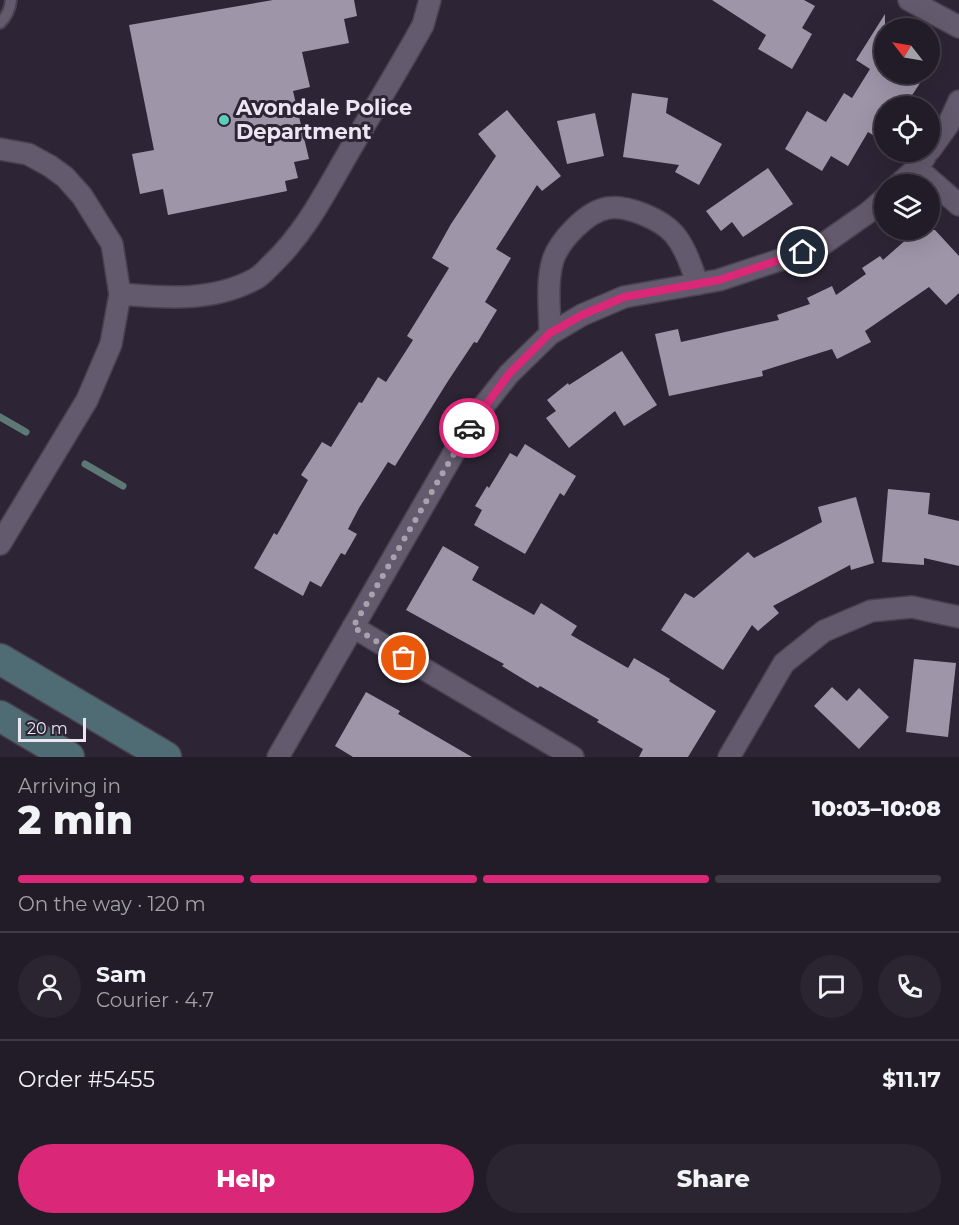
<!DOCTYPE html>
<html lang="en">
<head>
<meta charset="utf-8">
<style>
	body { margin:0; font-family:Montserrat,sans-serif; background:#2a2530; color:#f1f3f6; height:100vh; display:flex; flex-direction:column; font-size:22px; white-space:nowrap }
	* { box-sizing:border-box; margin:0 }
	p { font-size:20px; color:#a2a1a8 }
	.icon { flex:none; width:33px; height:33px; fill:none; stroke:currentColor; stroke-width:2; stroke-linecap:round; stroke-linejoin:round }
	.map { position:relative; height:757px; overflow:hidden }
	.drawer { display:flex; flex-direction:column; background:#221c28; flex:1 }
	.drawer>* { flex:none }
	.needle { width:39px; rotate:301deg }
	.controls { position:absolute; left:874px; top:18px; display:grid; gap:12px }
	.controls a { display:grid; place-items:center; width:66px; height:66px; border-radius:50%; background:#221c28; box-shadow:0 6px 24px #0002,0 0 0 2px #3f3a45; font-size:30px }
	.scale { position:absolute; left:18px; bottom:15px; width:68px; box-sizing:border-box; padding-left:6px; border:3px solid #ebe6f1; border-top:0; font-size:16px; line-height:21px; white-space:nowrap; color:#ebe6f1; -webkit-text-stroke:4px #2d2535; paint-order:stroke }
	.pin { position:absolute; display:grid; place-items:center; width:51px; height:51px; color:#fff; margin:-26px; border:3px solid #fff; border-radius:50%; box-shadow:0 2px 6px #0007 }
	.courier { position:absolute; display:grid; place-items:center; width:60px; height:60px; margin:-30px; border:4px solid #db2777; border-radius:50%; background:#fff; color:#222; box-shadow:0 2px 8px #0007 }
	.head em { font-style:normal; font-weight:800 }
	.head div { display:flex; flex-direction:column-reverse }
	.head { display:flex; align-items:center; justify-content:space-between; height:102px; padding:0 18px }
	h1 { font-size:39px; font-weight:800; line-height:45px }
	.bar { display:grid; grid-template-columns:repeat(4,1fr); gap:9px 6px; align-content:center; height:72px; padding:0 18px }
	.bar i { height:8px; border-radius:4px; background:#3f3a45 }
	.bar .selected { background:#db2777 }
	.bar p { grid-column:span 4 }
	.line { display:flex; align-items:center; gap:15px; padding:0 18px; border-top:2px solid #3f3a45 }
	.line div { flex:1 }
	.round { display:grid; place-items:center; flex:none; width:63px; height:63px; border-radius:32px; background:#2a2530 }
	.cta { display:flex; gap:12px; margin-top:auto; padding:12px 18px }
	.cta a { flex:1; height:69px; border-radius:36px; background:#db2777; color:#fff; font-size:24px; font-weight:800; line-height:69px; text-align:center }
	.cta a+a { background:#2a2530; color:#f1f3f6 }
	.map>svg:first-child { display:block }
</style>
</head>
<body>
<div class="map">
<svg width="959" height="757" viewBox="0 0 959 757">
	<rect width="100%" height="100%" fill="#2d2535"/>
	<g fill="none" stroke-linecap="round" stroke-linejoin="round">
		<g stroke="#5e7876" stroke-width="7">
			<polyline points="0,417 26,432"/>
			<polyline points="85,464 123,486"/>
		</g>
	</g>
	<g fill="#9e95a9">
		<polygon points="273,0 354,0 357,16 344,19 349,43 302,52 310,87 293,91 309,159 294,162 298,178 285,181 287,191 168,215 163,189 140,194 132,154 154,150 129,25"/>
		<polygon points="712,0 804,0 815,6 802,28 812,34 792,69 758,49 766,35"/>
		<polygon points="885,14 885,74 926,74 905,106 885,106 885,122 876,137 868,132 848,166 831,156 822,171 785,149 807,111 826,122 844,93 852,98 870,69 856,60"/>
		<polygon points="632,93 668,98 666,113 722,144 699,185 675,172 679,165 623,157"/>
		<polygon points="507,110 561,176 542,191 537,185 496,249 511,258 485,302 497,310 477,343 474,342 448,381 395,466 388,462 359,508 348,529 357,534 345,555 341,553 321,587 310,581 303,596 254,568 274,533 277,535 308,480 301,475 322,442 331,447 359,402 362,403 378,377 386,382 413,340 407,336 449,268 432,258 451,224 496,156 478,134"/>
		<polygon points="595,113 604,156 567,164 557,121"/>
		<polygon points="768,168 793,204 743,237 732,222 721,231 706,211"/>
		<polygon points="917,230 935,230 959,256 959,293 946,305 929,287 865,331 871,342 837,359 832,349 762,371 763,376 669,396 655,334 678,329 681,342 779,320 777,315 810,304 807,298 832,286 836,295 866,274 862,268 880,256 883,260"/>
		<polygon points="622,351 657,405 624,426 615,411 569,448 546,418 556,411 547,400 568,383 569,385"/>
		<polygon points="525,444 576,476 564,496 560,493 525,554 474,525 482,510 475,506 487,486 489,488 510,453 517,457"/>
		<polygon points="888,489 930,493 928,514 959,521 959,566 924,558 924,565 882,562"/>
		<polygon points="856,497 874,563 851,570 850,565 773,606 779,613 758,631 752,625 723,670 661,630 685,593 694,598 748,552 754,558 822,522 818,507"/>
		<polygon points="443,546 479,567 472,580 534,615 541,603 577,626 571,635 628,668 634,658 670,679 669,681 716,711 688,757 639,757 643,749 597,722 599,720 540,686 538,688 502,666 504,664 406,610"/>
		<polygon points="914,659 956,663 948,737 906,732"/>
		<polygon points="832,687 847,701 859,688 889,717 859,749 814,706"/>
		<polygon points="366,692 400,711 398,714 472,757 353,757 335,746"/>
	</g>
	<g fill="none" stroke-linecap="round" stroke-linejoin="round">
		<defs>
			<path id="service" d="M 0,23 C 7,16 10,10 11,0"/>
			<g id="minor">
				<polyline points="909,0 959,27"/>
				<polyline points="0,149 28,154 50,166 65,177 82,196 112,244 120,294 111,344 87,400 0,544"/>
				<polyline points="930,150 948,125 959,101"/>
				<polyline points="917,168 959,205"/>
				<polyline points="899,184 917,168 925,157"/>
				<path d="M 120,294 C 165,298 213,302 255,279 C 261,276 267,269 272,264 C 308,230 329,185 354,143 C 377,104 401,65 423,25 L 430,0"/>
				<path d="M 550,334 C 550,310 546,283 553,260 C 559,241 587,211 608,208 C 627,205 661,219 674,234 C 686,248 691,267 698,284"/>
				<polyline points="353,627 573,757"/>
				<polyline points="278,757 474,418 509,374 550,334 582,315 624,297 719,280 819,247 869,212 885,198"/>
				<polyline points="729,757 784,663 824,631 871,611 912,607 959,617"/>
			</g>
			<g id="secondary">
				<polyline points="0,659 166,757"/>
				<polyline points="0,716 69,757"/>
			</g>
		</defs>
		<use href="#service" stroke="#484250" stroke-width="14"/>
		<use href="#minor" stroke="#484250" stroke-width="24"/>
		<use href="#secondary" stroke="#484250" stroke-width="33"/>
		<use href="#service" stroke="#635a6d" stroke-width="10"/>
		<use href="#minor" stroke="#635a6d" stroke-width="21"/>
		<use href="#secondary" stroke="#4f6c74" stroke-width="30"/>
	</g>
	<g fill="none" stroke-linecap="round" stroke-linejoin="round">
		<polyline stroke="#a8a2af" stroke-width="6" stroke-dasharray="0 10.8" points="404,658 353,627 469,428"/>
		<polyline stroke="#db2777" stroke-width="8" points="469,428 509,374 550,333 582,315 624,297 719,280 803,252"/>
	</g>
	<circle fill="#5cceba" stroke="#2d2535" stroke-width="2" cx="224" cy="120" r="6"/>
	<g text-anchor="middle" stroke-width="6" stroke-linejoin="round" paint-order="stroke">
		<g font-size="21" font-weight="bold" fill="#ebe6f1" stroke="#2d2535" text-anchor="start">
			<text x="236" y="115">Avondale Police<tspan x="236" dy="24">Department</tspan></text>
		</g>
	</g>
</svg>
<div class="controls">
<a><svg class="needle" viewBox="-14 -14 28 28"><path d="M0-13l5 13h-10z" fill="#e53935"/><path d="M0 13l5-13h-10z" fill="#a2a1a8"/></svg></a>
<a><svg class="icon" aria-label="locate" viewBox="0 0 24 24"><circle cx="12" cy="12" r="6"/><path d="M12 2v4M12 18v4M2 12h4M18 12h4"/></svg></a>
<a><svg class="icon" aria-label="layers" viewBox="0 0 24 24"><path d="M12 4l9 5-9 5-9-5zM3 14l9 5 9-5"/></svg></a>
</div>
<div class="scale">20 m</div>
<div class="pin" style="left:404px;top:658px;background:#ea580c"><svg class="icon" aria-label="bag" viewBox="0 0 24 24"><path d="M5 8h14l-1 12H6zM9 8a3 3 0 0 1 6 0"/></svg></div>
<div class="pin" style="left:803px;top:252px;background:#1f2937"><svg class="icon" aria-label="home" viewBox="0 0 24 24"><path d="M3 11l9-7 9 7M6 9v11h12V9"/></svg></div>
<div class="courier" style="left:469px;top:428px"><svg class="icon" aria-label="car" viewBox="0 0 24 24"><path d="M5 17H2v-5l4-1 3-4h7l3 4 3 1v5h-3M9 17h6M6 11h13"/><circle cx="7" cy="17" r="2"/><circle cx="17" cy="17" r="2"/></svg></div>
</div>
<section class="drawer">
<div class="head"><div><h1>2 min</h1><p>Arriving in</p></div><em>10:03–10:08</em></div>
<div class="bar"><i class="selected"></i><i class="selected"></i><i class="selected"></i><i></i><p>On the way · 120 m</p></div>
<div class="line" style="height:108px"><a class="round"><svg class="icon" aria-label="person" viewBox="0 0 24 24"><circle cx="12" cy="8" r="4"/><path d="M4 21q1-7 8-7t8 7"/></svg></a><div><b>Sam</b><p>Courier · 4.7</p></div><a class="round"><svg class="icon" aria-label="chat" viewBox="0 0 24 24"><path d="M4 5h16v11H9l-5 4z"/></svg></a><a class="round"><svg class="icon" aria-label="phone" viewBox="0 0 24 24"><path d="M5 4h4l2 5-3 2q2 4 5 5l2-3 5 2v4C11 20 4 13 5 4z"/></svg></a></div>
<div class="line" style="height:78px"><div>Order #5455</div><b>$11.17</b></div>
<div class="cta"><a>Help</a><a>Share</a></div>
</section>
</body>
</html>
